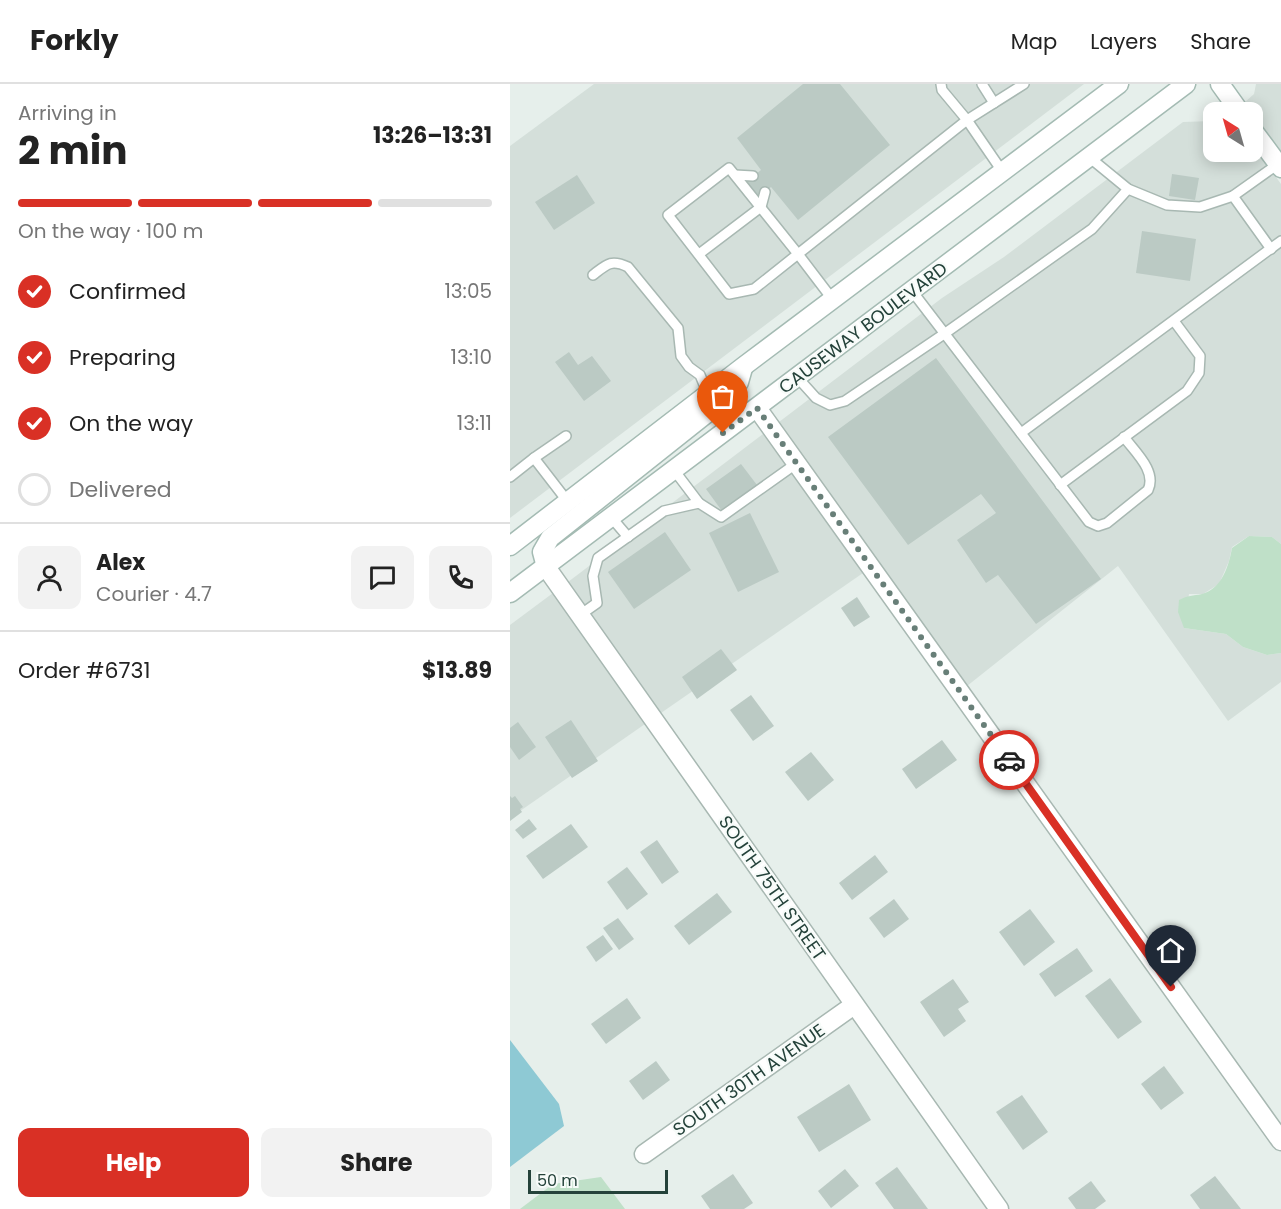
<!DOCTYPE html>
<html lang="en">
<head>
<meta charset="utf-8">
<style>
	body { margin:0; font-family:Poppins,sans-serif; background:#f2f2f2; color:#222; height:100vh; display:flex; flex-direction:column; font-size:22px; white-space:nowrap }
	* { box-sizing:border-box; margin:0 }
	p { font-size:20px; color:#767676 }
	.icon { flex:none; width:33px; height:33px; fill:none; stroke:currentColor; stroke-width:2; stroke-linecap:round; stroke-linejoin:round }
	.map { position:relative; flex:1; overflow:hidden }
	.side { display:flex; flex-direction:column; background:#fff; width:510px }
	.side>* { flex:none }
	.needle { width:39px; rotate:323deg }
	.fabs { position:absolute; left:693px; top:18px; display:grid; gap:12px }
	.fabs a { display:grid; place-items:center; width:60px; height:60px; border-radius:12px; background:#fff; box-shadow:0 3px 15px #0003; font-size:30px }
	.scale { position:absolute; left:18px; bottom:15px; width:140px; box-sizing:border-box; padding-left:6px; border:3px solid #24423a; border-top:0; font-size:16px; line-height:21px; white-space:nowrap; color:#24423a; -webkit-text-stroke:4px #f7fbf9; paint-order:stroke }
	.pin { position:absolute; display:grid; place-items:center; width:51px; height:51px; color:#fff; margin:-62px -26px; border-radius:50% 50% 50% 0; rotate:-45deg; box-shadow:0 0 6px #0007 }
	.pin .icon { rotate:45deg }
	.courier { position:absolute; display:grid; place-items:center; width:60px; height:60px; margin:-30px; border:4px solid #d93025; border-radius:50%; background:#fff; color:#222; box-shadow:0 2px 8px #0007 }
	.summary em { font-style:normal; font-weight:700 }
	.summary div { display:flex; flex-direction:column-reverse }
	.summary { display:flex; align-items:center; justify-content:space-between; height:102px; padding:0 18px }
	h1 { font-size:39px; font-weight:700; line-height:45px }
	.bar { display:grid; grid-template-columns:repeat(4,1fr); gap:9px 6px; align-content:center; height:72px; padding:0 18px }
	.bar i { height:8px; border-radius:4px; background:#e0e0e0 }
	.bar .on { background:#d93025 }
	.bar p { grid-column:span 4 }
	.line { display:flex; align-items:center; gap:15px; padding:0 18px; border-top:2px solid #e0e0e0 }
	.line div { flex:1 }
	.round { display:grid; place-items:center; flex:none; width:63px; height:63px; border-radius:12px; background:#f2f2f2 }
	ol { padding:0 18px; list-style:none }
	li { display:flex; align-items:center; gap:18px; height:66px }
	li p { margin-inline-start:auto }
	li .icon { padding:6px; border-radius:50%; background:#d93025; color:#fff; stroke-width:4 }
	li:last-child { color:#767676 }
	li i { width:33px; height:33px; border:3px solid #e0e0e0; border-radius:50% }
	.cta { display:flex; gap:12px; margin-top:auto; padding:12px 18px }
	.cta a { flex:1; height:69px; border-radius:12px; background:#d93025; color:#fff; font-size:24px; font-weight:700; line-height:69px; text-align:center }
	.cta a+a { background:#f2f2f2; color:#222 }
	header { display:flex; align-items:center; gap:36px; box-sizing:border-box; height:84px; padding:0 30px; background:#fff; border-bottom:2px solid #e0e0e0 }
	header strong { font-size:28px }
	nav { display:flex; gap:33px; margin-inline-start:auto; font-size:21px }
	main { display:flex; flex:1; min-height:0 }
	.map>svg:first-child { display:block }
</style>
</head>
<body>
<header>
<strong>Forkly</strong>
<nav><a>Map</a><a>Layers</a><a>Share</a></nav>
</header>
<main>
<section class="side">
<div class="summary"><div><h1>2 min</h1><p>Arriving in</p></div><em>13:26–13:31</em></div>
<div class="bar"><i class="on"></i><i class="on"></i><i class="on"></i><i></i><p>On the way · 100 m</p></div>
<ol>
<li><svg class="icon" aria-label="check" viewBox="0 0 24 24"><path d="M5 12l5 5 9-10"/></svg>Confirmed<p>13:05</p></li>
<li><svg class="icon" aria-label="check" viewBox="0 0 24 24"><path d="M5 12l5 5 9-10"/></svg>Preparing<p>13:10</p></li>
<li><svg class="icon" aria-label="check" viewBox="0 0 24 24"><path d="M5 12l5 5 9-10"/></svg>On the way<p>13:11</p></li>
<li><i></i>Delivered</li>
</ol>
<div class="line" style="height:108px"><a class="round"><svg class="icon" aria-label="person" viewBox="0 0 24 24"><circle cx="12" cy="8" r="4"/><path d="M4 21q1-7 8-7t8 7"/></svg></a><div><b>Alex</b><p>Courier · 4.7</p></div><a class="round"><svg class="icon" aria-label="chat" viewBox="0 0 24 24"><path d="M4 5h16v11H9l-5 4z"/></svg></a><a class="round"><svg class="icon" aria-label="phone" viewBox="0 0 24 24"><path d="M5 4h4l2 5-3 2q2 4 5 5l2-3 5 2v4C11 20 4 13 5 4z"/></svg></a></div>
<div class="line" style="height:78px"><div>Order #6731</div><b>$13.89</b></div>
<div class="cta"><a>Help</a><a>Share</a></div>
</section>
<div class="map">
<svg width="771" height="1125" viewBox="0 0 771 1125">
	<rect width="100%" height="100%" fill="#e6efeb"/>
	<g fill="#d4dfda">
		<polygon points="84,0 574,0 0,434 0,62"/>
		<polygon points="746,0 771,0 771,68 735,18 744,10"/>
		<polygon points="703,37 704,68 742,68 743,61 771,100 771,460 762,453 739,452 722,463 719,477 709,500 693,510 679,510 674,544 716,550 733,563 757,571 771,569 771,598 718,637 608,482 457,602 269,338 432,214 494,173 673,38"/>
		<polygon points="253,350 353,489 151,629 58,498"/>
		<polygon points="43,509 135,640 0,734 0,541"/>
	</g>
	<g fill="#bfe0c8">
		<path d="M 739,452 L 762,453 L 771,460 L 771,569 L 757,571 L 733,563 L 716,550 L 674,544 L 668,528 L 669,516 C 678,511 683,512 692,510 C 712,505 719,481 722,464 Z"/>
		<polygon points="91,1093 115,1125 10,1125 43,1100"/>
	</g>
	<polygon fill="#8ec9d4" points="0,956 49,1020 54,1042 0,1083"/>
	<g fill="#bbcac4">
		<polygon points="293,0 330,0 380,61 288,136 261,103 249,113 236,98 251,86 227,54"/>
		<polygon points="662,90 689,94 685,116 659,112"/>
		<polygon points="67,91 85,119 44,146 25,118"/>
		<polygon points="632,147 686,155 680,197 626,189"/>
		<polygon points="59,268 68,281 82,272 101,297 74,317 45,278"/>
		<polygon points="426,274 591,495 526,540 488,491 476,499 447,456 486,429 471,410 398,461 318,353"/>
		<polygon points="231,380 247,401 212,427 196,405"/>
		<polygon points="240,429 269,488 228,508 199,449"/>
		<polygon points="155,448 181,486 124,525 98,488"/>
		<polygon points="347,513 360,533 344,543 331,524"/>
		<polygon points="211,565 227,586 187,615 172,593"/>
		<polygon points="241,611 264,642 243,657 220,626"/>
		<polygon points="61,636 88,677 62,694 35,653"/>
		<polygon points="8,638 26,663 9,676 0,663 0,644"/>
		<polygon points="432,656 447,676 406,705 392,685"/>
		<polygon points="301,668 324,696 298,717 275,688"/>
		<polygon points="0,712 2,714 5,712 13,723 10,725 12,728 0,737"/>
		<polygon points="19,735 27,745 13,755 5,746"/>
		<polygon points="61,740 78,763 33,795 16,772"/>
		<polygon points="147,756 169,788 152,800 130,768"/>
		<polygon points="365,771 378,788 342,816 329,799"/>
		<polygon points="117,783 138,810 117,826 97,798"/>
		<polygon points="207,809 222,828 179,861 164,842"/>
		<polygon points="384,815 399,835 374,854 359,834"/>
		<polygon points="520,825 545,858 514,882 489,848"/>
		<polygon points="108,834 124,855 109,866 93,844"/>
		<polygon points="93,851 103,865 86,878 76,863"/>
		<polygon points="567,864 583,887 545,913 529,890"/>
		<polygon points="600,894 632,938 608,955 575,912"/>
		<polygon points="443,895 459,918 448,925 456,937 434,953 410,918"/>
		<polygon points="117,914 131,934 96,960 81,940"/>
		<polygon points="146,977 160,996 133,1016 119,997"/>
		<polygon points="654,982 674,1009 651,1026 631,1000"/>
		<polygon points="339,1000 361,1036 309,1068 287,1033"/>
		<polygon points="512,1011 538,1048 513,1066 486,1028"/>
		<polygon points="387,1083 418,1125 384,1125 365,1099"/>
		<polygon points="335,1085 349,1102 321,1124 308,1107"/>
		<polygon points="223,1090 243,1119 234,1125 200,1125 191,1112"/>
		<polygon points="705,1092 731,1125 690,1125 680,1111"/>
		<polygon points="581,1097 596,1117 585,1125 566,1125 558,1114"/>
	</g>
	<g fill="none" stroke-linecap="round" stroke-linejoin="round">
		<defs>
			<g id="lane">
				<polyline points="431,0 432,6 457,36 492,87"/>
				<polyline points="472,0 484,19"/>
				<polyline points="579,73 618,105 657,121 690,123 723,112 768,80"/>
				<polygon points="219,84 288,170 244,205 219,210 158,131"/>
				<polyline points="225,91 243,92"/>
				<polyline points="723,112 761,165"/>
				<polyline points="189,170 251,123 255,108"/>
				<path d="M 83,191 C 97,180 101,175 118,183 L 168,244 L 171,272 L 179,283 L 190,291 L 198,310"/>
				<path d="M 402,207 L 579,438 L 588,442 L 597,439 L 638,406 C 647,387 625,368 614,353"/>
				<polyline points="323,216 288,170 457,36 514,0"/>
				<polyline points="287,293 306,314 320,321 335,317 434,250 582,145 618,105"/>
				<polyline points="511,349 771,157"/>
				<polyline points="24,374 56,352"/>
				<polyline points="164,386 189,419"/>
				<polyline points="0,393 24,374 58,418"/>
				<polyline points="550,401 677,307 689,289 690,272 664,237"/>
				<polyline points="101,433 118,453"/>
				<polyline points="70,531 87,519 83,492 88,474 154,427 189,419 211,433 287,379"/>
			</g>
			<g id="street">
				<polyline points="247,324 771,1057"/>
				<polyline points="36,483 489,1125"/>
				<polyline points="134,1070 344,921"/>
			</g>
			<g id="secondary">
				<polyline points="710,0 730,28"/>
				<polyline points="742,45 771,84"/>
				<polyline points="0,462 234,282 609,0"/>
				<polyline points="36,483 32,468 40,454 220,311 229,298 233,284"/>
				<polyline points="0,509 676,0"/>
			</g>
		</defs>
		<use href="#lane" stroke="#a8b8b2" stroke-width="12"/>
		<use href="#street" stroke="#a8b8b2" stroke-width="21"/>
		<use href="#secondary" stroke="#a4bbb3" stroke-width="21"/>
		<use href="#lane" stroke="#fff" stroke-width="9"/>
		<use href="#street" stroke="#fff" stroke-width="18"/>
		<use href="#secondary" stroke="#fff" stroke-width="18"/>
	</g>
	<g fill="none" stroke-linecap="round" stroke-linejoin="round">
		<polyline stroke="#687f78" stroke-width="6" stroke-dasharray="0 10.8" points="213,349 247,324 499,676"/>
		<polyline stroke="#d93025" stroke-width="8" points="499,676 661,903"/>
	</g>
	<g text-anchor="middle" stroke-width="4.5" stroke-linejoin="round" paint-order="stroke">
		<g font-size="18" fill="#24423a" stroke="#f7fbf9">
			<text transform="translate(353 244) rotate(-37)" y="6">CAUSEWAY BOULEVARD</text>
			<text transform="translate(262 804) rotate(55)" y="6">SOUTH 75TH STREET</text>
			<text transform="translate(239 996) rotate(-35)" y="6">SOUTH 30TH AVENUE</text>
		</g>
	</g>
</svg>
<div class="fabs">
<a><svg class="needle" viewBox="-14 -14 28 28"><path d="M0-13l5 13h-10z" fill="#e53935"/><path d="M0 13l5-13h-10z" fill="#767676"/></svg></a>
</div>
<div class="scale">50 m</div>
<div class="pin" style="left:213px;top:349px;background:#ea580c"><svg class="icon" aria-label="bag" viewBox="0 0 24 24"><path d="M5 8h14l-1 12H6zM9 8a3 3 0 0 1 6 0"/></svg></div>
<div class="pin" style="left:661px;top:903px;background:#1f2937"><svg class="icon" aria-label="home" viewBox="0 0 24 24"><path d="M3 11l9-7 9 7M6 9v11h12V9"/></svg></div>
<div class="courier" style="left:499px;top:676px"><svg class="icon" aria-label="car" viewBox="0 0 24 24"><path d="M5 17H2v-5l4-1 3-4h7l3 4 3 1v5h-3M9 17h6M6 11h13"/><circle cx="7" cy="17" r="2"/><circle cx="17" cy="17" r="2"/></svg></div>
</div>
</main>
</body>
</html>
